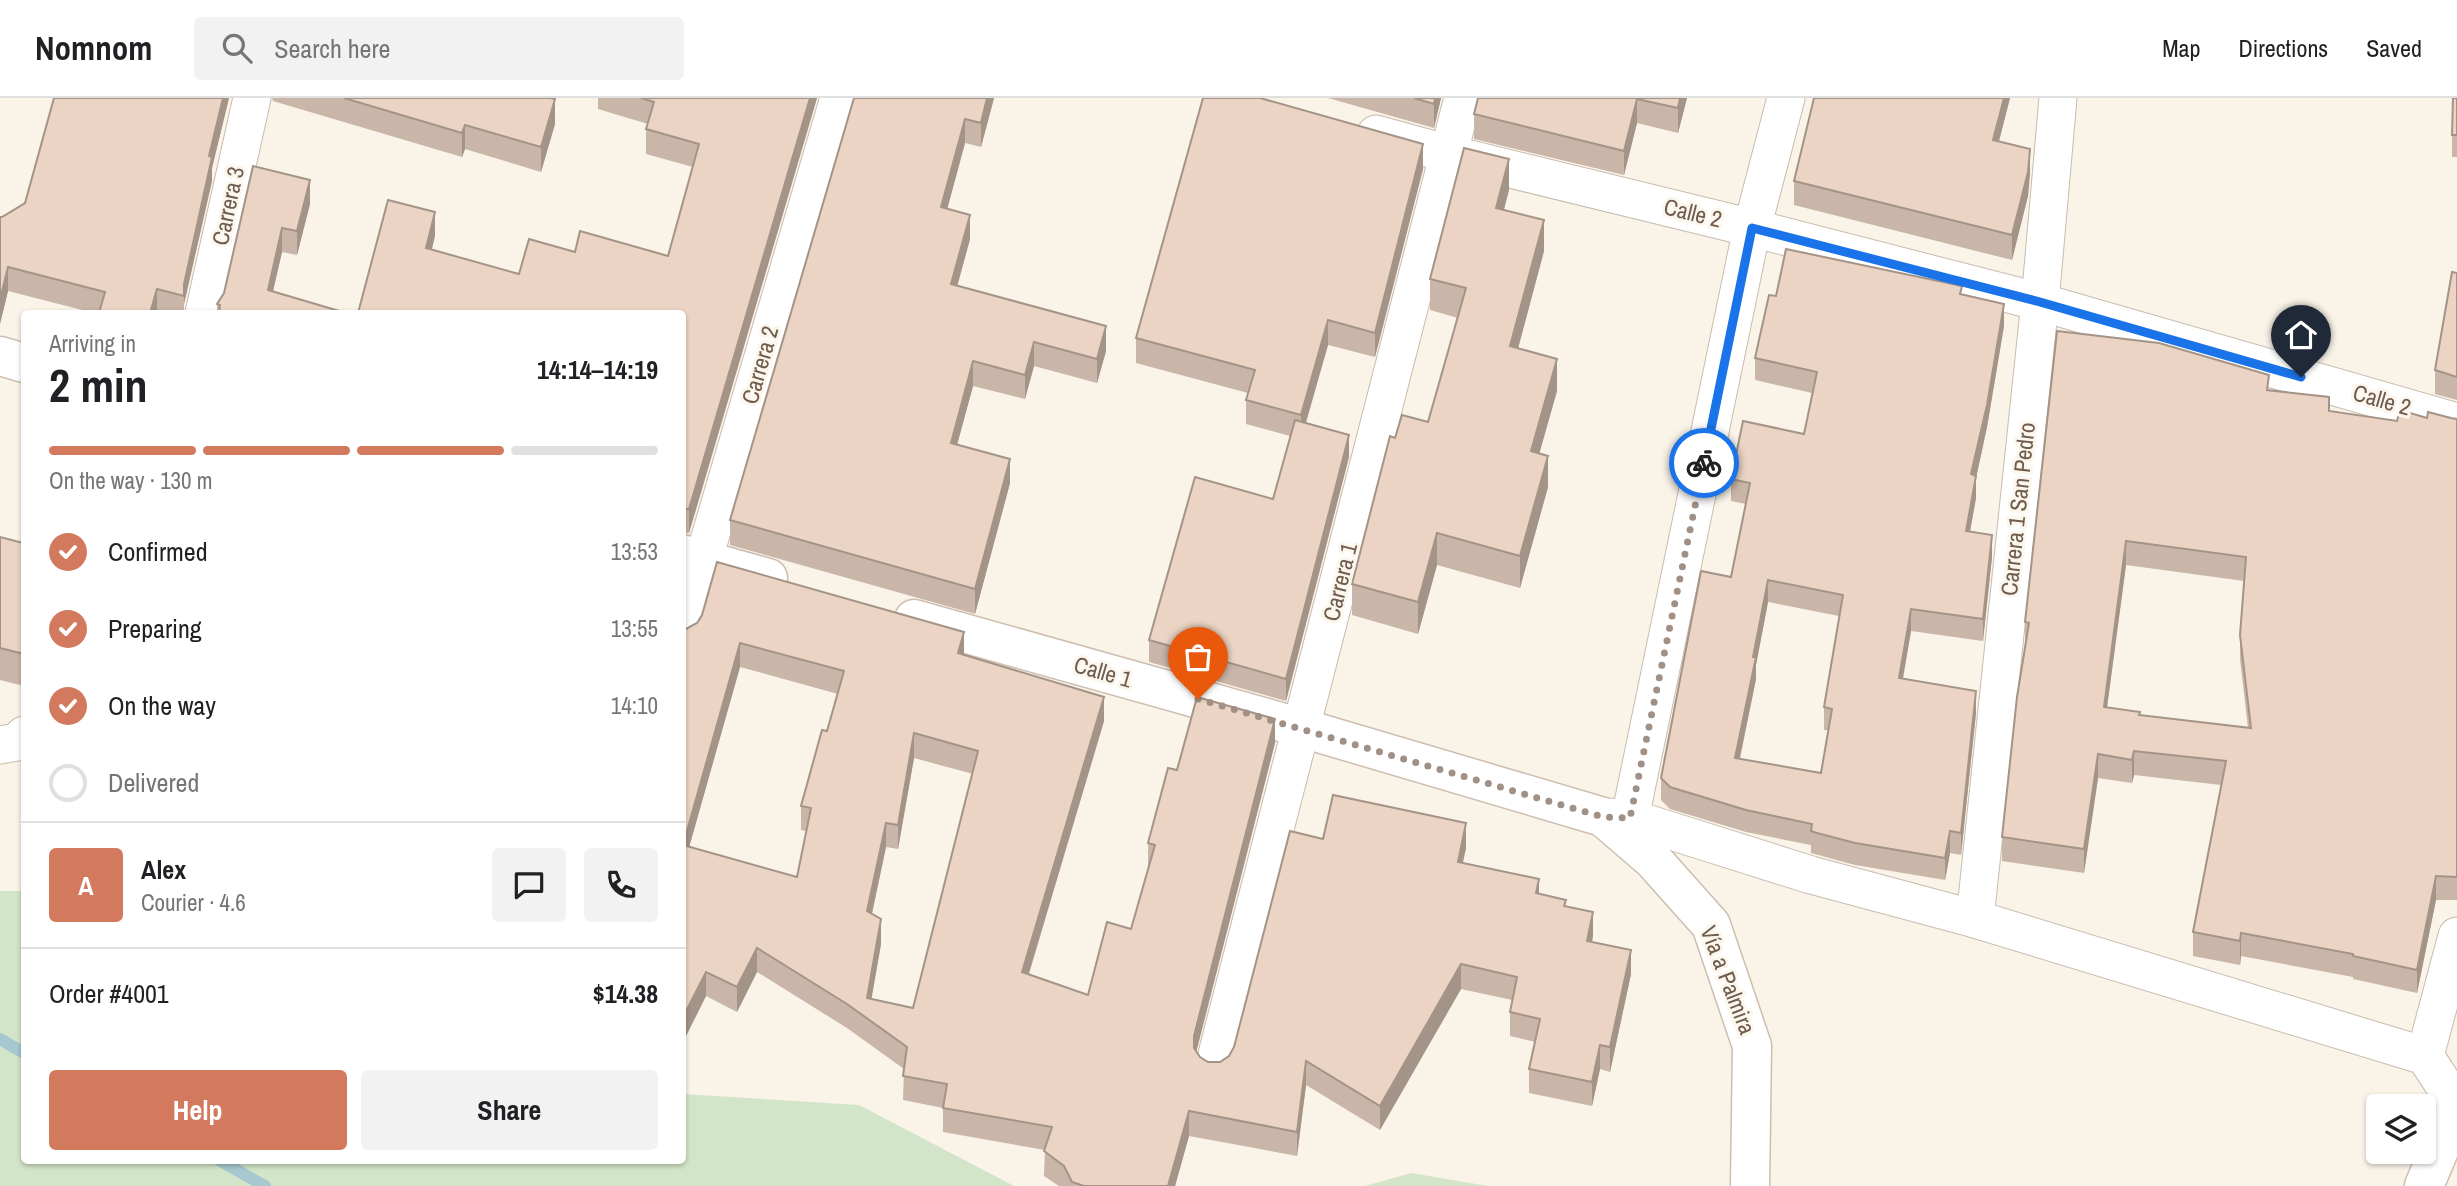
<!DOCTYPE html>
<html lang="en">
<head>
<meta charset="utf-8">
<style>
	body { margin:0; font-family:"Archivo Narrow",sans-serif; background:#f2f2f2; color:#202124; height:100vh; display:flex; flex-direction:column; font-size:26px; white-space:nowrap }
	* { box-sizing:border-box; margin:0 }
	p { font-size:23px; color:#757577 }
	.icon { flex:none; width:38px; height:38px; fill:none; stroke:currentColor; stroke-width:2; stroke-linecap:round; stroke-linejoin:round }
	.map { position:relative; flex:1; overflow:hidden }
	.drawer { position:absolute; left:21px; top:212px; width:665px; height:854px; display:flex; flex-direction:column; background:#fff; border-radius:7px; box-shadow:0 2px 5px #0004 }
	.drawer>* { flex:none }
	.fabs { position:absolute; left:2366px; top:996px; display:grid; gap:14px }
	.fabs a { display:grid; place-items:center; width:70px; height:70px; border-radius:7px; background:#fff; box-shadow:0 2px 5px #0004; font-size:35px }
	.pin { position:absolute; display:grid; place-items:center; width:60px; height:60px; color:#fff; margin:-72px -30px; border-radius:50% 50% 50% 0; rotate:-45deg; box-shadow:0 0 7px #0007 }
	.pin .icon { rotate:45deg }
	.courier { position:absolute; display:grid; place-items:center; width:70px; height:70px; margin:-35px; border:5px solid #1a73e8; border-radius:50%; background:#fff; color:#222; box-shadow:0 2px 9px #0007 }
	.summary em { font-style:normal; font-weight:700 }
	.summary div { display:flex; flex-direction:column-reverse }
	.summary { display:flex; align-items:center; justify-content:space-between; height:119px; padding:0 28px }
	h1 { font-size:46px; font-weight:700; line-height:52px }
	.bar { display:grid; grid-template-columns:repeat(4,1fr); gap:10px 7px; align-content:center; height:84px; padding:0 28px }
	.bar i { height:9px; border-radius:5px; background:#e0e0e0 }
	.bar .active { background:#d3795d }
	.bar p { grid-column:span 4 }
	.line { display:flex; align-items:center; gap:18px; padding:0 28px; border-top:2px solid #e0e0e0 }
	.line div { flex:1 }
	.round { display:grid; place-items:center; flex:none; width:74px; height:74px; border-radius:7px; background:#f2f2f2 }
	ol { padding:0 28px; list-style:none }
	li { display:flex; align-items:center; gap:21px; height:77px }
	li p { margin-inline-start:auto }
	li .icon { padding:7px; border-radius:50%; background:#d3795d; color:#fff; stroke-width:4 }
	li:last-child { color:#757577 }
	li i { width:38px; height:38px; border:4px solid #e0e0e0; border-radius:50% }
	.button { display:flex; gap:14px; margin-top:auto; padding:14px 28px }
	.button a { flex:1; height:80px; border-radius:7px; background:#d3795d; color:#fff; font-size:28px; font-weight:700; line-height:80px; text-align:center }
	.button a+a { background:#f2f2f2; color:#202124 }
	header { display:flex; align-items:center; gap:42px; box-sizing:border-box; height:98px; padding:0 35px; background:#fff; border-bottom:2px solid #e0e0e0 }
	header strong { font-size:33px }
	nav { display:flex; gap:38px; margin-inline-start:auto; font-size:24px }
	.search { width:490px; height:63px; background:#f2f2f2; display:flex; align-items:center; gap:18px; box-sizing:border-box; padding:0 24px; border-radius:7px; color:#757577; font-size:26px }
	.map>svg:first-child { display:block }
</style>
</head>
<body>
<header>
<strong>Nomnom</strong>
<div class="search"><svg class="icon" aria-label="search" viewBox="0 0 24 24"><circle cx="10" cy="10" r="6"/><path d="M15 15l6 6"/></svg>Search here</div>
<nav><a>Map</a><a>Directions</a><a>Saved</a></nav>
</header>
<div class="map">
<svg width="2457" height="1088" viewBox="0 0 2457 1088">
	<rect width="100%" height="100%" fill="#f9f3e8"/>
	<g fill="#d3e5c8">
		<polygon points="0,793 24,793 24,1062 682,1062 683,996 859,1007 1014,1088 0,1088"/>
		<polygon points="1411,1075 1488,1088 1365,1088"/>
	</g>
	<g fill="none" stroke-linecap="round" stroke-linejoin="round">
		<g stroke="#a6c9d1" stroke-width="12">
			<polyline points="0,941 24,955"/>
			<polyline points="219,1062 265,1088"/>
		</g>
		<defs>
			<g id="street">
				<polyline points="1376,36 1449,56 1752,130 2040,204 2457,324"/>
				<polyline points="204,215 252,0"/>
				<polyline points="682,535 839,0"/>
				<polyline points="0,647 17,644 24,637"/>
				<polyline points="1603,719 1630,720 1811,777 1975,821 2425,958 2457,1007"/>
				<polyline points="1630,720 1752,130 1786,0"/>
				<polyline points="1975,821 2040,204 2058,0"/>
				<polyline points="2425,958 2457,838"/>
				<polyline points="1214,968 1463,0"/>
			</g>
			<g id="secondary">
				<polyline points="0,258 24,265"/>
				<polyline points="682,456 768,480"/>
				<polyline points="914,521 1302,630 1603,719 1653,762 1711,827 1752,948 1750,1088"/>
				<polyline points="2424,1088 2457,1010"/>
			</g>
		</defs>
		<use href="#street" stroke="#cabbaf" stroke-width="39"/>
		<use href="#secondary" stroke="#cebdb0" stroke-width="41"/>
		<use href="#street" stroke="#fff" stroke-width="37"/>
		<use href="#secondary" stroke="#fff" stroke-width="38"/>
	</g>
	<g fill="#cab6a8" fill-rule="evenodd">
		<polygon points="54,0 229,0 212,70 212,83 184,206 184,215 94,215 8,193 0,226 0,119 2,119 25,105"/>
		<polygon points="272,0 550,0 555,26 541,74 465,51 462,59 273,3"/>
		<polygon points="598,0 817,0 689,435 682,435 682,215 358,215 435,138 432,151 519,176 575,154 668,158 693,69 646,56 646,31 648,26 598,11"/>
		<polygon points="854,0 994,0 981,49 965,45 947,111 970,141 957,188 1106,253 1097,285 1034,268 1025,301 973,288 957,347 1010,385 975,516 730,447 730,422"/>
		<polygon points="1328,0 1441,0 1434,30"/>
		<polygon points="1478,0 1687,0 1678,35 1637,25 1624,77 1474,41 1474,16"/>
		<polygon points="2010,0 1999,43 2030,75 2028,98 2012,162 1794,107 1794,83"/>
		<polygon points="2457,0 2457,59 2452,59 2452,37"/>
		<polygon points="253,68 310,106 297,157 282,154 273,193 346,215 217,215 217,206 224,195"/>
		<polygon points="1423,71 1375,259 1328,247 1306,325 1349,359 1286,603 1149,564 1149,542 1273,401 1290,338 1246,326 1246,302 1248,295 1136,265 1136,240"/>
		<polygon points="1509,92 1504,112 1544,153 1518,251 1557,293 1539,355 1548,389 1520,490 1437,467 1418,536 1352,517 1352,486 1395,340 1428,324 1458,220 1430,212 1430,181"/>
		<polygon points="2457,175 2457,302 2435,296 2435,272"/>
		<path d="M 1962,197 L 2004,228 L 1987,329 L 1976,380 L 1976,400 L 1970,434 L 1992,459 L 1983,543 L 1911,533 L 1903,581 L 1976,615 L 1961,757 L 1950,755 L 1945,782 L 1855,767 L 1811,755 L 1811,747 L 1746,734 L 1670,711 L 1661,702 L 1661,680 L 1731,479 L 1746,406 L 1731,403 L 1731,381 L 1804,336 L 1812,295 L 1755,282 L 1755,260 L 1776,198 ZM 1768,504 L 1839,518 L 1824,609 L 1824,632 L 1828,632 L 1821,675 L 1740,661 L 1756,581 L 1756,567 Z"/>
		<path d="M 2269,292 L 2329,313 L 2397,323 L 2427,320 L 2457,321 L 2457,802 L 2436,802 L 2417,895 L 2353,881 L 2353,879 L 2241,858 L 2240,867 L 2193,858 L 2193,834 L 2221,687 L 2134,677 L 2132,685 L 2098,680 L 2084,775 L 2002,763 L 2002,739 L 2025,548 L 2025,524 ZM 2126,467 L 2244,483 L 2240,537 L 2240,561 L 2248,630 L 2140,617 L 2107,609 Z"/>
		<polygon points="24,438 24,588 0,582 0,439 23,445"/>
		<path d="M 682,531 L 964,557 L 1104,623 L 1029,876 L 1088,897 L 1131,831 L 1148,769 L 1148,745 L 1177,672 L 1275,645 L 1196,953 L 1200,959 L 1208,964 L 1220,964 L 1229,958 L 1234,949 L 1323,741 L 1466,750 L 1462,765 L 1566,808 L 1593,838 L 1592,844 L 1631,876 L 1610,974 L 1600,971 L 1592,1008 L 1529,995 L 1529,971 L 1535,944 L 1510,938 L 1510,914 L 1512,902 L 1461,891 L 1380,1032 L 1306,987 L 1297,1058 L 1189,1038 L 1175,1088 L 1059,1088 L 1044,1078 L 1045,1052 L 943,1034 L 943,1010 L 903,1002 L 904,971 L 847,930 L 757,874 L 737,914 L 706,898 L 682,946 ZM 740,569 L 838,596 L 827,633 L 801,708 L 801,732 L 806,733 L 797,779 L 689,749 ZM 914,660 L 973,676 L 913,910 L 871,901 L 881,846 L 872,816 L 886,749 L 898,751 Z"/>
	</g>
	<g fill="#a49488">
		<polygon points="223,0 229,0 212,70 212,83 184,206 184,186 209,58"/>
		<polygon points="810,0 817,0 689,435 689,411"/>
		<polygon points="987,0 994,0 981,49 981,25"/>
		<polygon points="1435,0 1441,0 1434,30 1434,6"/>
		<polygon points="1680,0 1687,0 1678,35 1678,10"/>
		<polygon points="2004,0 2010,0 1993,66 1993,42"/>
		<polygon points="555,1 555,26 541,74 541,49"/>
		<polygon points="1637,1 1637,25 1624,77 1624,53"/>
		<polygon points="965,21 965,45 941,134 941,109"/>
		<polygon points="465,27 465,51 462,59 462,35"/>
		<polygon points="1423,46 1423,71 1375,259 1375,235"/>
		<polygon points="2030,51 2030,75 2028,98 2012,162 2012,137"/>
		<polygon points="1509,61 1509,92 1496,141 1496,110"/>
		<polygon points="310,82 310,106 297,157 297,133"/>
		<polygon points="435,114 435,138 426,174 426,150"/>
		<polygon points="970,117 970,141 951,211 951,186"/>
		<polygon points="1544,122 1544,153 1510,280 1510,248"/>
		<polygon points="282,130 282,154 268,215 268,192"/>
		<polygon points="8,169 8,193 0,226 0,202"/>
		<polygon points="157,191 157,215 150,215"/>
		<polygon points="2004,206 2004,228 1987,329 1976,380 1976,400 1966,455 1966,433 1971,376"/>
		<polygon points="1328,222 1328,247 1301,341 1301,317"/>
		<polygon points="1106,228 1106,253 1097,285 1097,261"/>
		<polygon points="1034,244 1034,268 1025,301 1025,277"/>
		<polygon points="1557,261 1557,293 1531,385 1531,353"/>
		<polygon points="973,263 973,288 951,369 951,345"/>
		<polygon points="1349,337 1349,359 1286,603 1286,581"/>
		<polygon points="1548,358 1548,389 1520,490 1520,458"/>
		<polygon points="1010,361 1010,385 975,516 975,491"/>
		<polygon points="1437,435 1437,467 1418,536 1418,504"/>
		<polygon points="1992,437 1992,459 1983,543 1983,521"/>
		<polygon points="2126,443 2126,467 2104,632 2104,609"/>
		<polygon points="1768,482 1768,504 1756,567 1756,581 1735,682 1735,660"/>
		<polygon points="1911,511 1911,533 1899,602 1899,580"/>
		<polygon points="964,534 964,558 958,555"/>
		<polygon points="740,545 740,569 683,771 683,747"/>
		<polygon points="1976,593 1976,615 1961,757 1961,735"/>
		<polygon points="1104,599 1104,623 1022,898 1022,874"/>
		<polygon points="1275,621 1275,645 1194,963 1194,938"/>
		<polygon points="914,635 914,660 898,751 898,727"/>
		<polygon points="2134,653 2134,677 2132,685 2132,662"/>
		<polygon points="2098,656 2098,680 2084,775 2084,751"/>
		<polygon points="886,725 886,749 867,838 867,813"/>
		<polygon points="1466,725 1466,750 1458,788 1458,764"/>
		<polygon points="1950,733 1950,755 1945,782 1945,760"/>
		<polygon points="2436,778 2436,802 2417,895 2417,872"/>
		<polygon points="1539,781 1539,805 1536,795"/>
		<polygon points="1593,814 1593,838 1587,867 1587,843"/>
		<polygon points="881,821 881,846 868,921 867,900"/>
		<polygon points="2241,835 2241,858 2240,867 2240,843"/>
		<polygon points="757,850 757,874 737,914 737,889"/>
		<polygon points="1631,852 1631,876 1610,974 1610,949"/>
		<polygon points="1461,866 1461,891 1380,1032 1380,1008"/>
		<polygon points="706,874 706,898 682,946 682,921"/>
		<polygon points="1600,947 1600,971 1592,1008 1592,984"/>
		<polygon points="1306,963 1306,987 1297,1058 1297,1034"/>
		<polygon points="1189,1013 1189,1038 1175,1088 1168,1088"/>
	</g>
	<g fill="#ebd4c3" stroke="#a49488" stroke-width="2" fill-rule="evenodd">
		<polygon points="54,0 223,0 209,58 212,59 184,186 184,198 157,191 150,215 99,215 105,194 8,169 0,202 0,119 2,119 25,105"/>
		<polygon points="344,0 550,0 555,1 541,49 465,27 462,35"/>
		<polygon points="641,0 810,0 689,411 682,411 682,215 358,215 388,102 435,114 426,150 519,176 529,141 575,154 580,133 668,158 699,46 646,31 654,4"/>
		<polygon points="854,0 987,0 981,25 965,21 941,109 970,117 951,186 1106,228 1097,261 1034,244 1025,277 973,263 951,345 1010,361 975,491 730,422"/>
		<polygon points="1203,0 1260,0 1423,46 1375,235 1328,222 1301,317 1246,302 1255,272 1136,240"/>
		<polygon points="1414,0 1435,0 1434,6"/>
		<polygon points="1478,0 1680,0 1678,10 1637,1 1624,53 1474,16"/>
		<polygon points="1814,0 2004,0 1993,42 2030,51 2028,74 2012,137 1794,83"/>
		<polygon points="2453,0 2457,0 2457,37 2452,37"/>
		<polygon points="1464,50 1509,61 1496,110 1544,122 1510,248 1557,261 1531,353 1548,358 1520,458 1437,435 1418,504 1352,486 1390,338 1395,340 1402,317 1428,324 1466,190 1430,181"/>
		<polygon points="253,68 310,82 297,133 282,130 268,192 346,215 219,215 220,207 217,206 224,195"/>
		<path d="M 1786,151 L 1962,188 L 1960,196 L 2004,206 L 1987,307 L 1971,376 L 1976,378 L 1966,433 L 1992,437 L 1983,521 L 1911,511 L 1899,580 L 1976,593 L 1961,735 L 1950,733 L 1945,760 L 1855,745 L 1817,735 L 1811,733 L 1812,726 L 1746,712 L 1670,689 L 1661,680 L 1701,473 L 1731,479 L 1750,385 L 1731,381 L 1743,323 L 1804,336 L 1817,274 L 1755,260 L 1769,197 L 1776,198 ZM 1768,482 L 1843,497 L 1824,609 L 1832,611 L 1821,675 L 1735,660 L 1756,559 L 1753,559 Z"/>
		<polygon points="2452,174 2457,175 2457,279 2435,272"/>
		<path d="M 2057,233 L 2159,245 L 2269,277 L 2267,292 L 2329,299 L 2329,313 L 2397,323 L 2400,312 L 2427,320 L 2428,314 L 2451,320 L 2457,321 L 2457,779 L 2436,778 L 2417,872 L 2353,858 L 2353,856 L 2241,835 L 2240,843 L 2193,834 L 2226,663 L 2134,653 L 2132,662 L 2098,656 L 2084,751 L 2002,739 L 2017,599 L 2029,525 L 2025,524 ZM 2126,443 L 2246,459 L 2240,537 L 2251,630 L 2139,617 L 2140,614 L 2104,609 Z"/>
		<polygon points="1295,322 1349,337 1286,581 1149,542 1195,379 1273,401"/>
		<polygon points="24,438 24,556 0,550 0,439 23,445"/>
		<path d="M 717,464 L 964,534 L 958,555 L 1104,599 L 1022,874 L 1088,897 L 1107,824 L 1131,831 L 1155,747 L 1148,745 L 1168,670 L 1177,672 L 1197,599 L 1275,621 L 1194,938 L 1194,950 L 1200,959 L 1208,964 L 1220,964 L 1229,958 L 1234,949 L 1290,733 L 1323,741 L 1333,697 L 1466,725 L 1458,764 L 1539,781 L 1536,795 L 1566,802 L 1564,808 L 1593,814 L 1587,843 L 1631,852 L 1610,949 L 1600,947 L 1592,984 L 1529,971 L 1540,921 L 1510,914 L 1517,879 L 1461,866 L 1380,1008 L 1306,963 L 1297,1034 L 1189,1013 L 1168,1088 L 1084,1088 L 1072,1084 L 1064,1068 L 1044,1053 L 1052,1029 L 943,1010 L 947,986 L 903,978 L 907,949 L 847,906 L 757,850 L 737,889 L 706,874 L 682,921 L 682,531 L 686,531 L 697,525 L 702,517 ZM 740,545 L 844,573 L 827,633 L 822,632 L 801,708 L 811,710 L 797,779 L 683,747 ZM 914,635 L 978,653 L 913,910 L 867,900 L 881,821 L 867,813 L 886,725 L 898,727 Z"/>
	</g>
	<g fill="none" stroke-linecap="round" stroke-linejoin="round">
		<polyline stroke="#a09085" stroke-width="7" stroke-dasharray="0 12.6" points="1198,601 1603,719 1630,720 1704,365"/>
		<polyline stroke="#1a73e8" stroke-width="9" points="1704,365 1752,130 2040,204 2301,279"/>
	</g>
	<g text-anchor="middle" stroke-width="6" stroke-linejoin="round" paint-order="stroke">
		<g font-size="23" fill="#705b4f" stroke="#fcf7ed">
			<text transform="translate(228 108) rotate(-78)" y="8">Carrera 3</text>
			<text transform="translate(1693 115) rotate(14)" y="8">Calle 2</text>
			<text transform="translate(760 267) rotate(-74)" y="8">Carrera 2</text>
			<text transform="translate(2382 302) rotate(16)" y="8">Calle 2</text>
			<text transform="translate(2018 411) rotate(-84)" y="8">Carrera 1 San Pedro</text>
			<text transform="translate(1340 484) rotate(-76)" y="8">Carrera 1</text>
			<text transform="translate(1103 574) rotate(16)" y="8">Calle 1</text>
			<text transform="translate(1728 882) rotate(69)" y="8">Vía a Palmira</text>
		</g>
	</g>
</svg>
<div class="fabs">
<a><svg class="icon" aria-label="layers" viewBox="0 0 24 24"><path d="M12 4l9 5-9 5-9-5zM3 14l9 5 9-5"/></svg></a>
</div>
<div class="pin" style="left:1198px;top:601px;background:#ea580c"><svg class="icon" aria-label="bag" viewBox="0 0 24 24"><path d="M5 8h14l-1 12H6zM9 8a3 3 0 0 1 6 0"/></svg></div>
<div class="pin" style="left:2301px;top:279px;background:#1f2937"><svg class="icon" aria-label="home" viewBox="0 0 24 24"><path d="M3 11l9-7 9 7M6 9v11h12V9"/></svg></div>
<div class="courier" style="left:1704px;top:365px"><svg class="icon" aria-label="bike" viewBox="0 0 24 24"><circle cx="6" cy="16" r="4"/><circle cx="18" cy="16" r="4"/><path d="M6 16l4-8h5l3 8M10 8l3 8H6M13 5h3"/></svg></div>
<section class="drawer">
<div class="summary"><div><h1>2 min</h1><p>Arriving in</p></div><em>14:14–14:19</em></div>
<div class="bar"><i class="active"></i><i class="active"></i><i class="active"></i><i></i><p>On the way · 130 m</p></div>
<ol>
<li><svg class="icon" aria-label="check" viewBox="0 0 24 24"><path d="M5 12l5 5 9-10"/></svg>Confirmed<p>13:53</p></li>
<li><svg class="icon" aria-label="check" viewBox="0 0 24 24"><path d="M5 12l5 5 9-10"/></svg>Preparing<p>13:55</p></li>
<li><svg class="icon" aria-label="check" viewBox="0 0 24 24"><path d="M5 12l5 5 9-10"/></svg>On the way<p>14:10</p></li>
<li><i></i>Delivered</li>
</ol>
<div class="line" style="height:126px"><b class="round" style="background:#d3795d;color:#fff">A</b><div><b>Alex</b><p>Courier · 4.6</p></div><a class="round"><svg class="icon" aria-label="chat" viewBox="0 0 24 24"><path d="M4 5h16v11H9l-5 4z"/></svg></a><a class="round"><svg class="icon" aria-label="phone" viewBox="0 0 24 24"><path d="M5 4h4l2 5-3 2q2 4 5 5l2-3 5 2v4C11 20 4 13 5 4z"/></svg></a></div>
<div class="line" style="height:91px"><div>Order #4001</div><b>$14.38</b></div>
<div class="button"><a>Help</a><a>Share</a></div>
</section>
</div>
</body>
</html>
